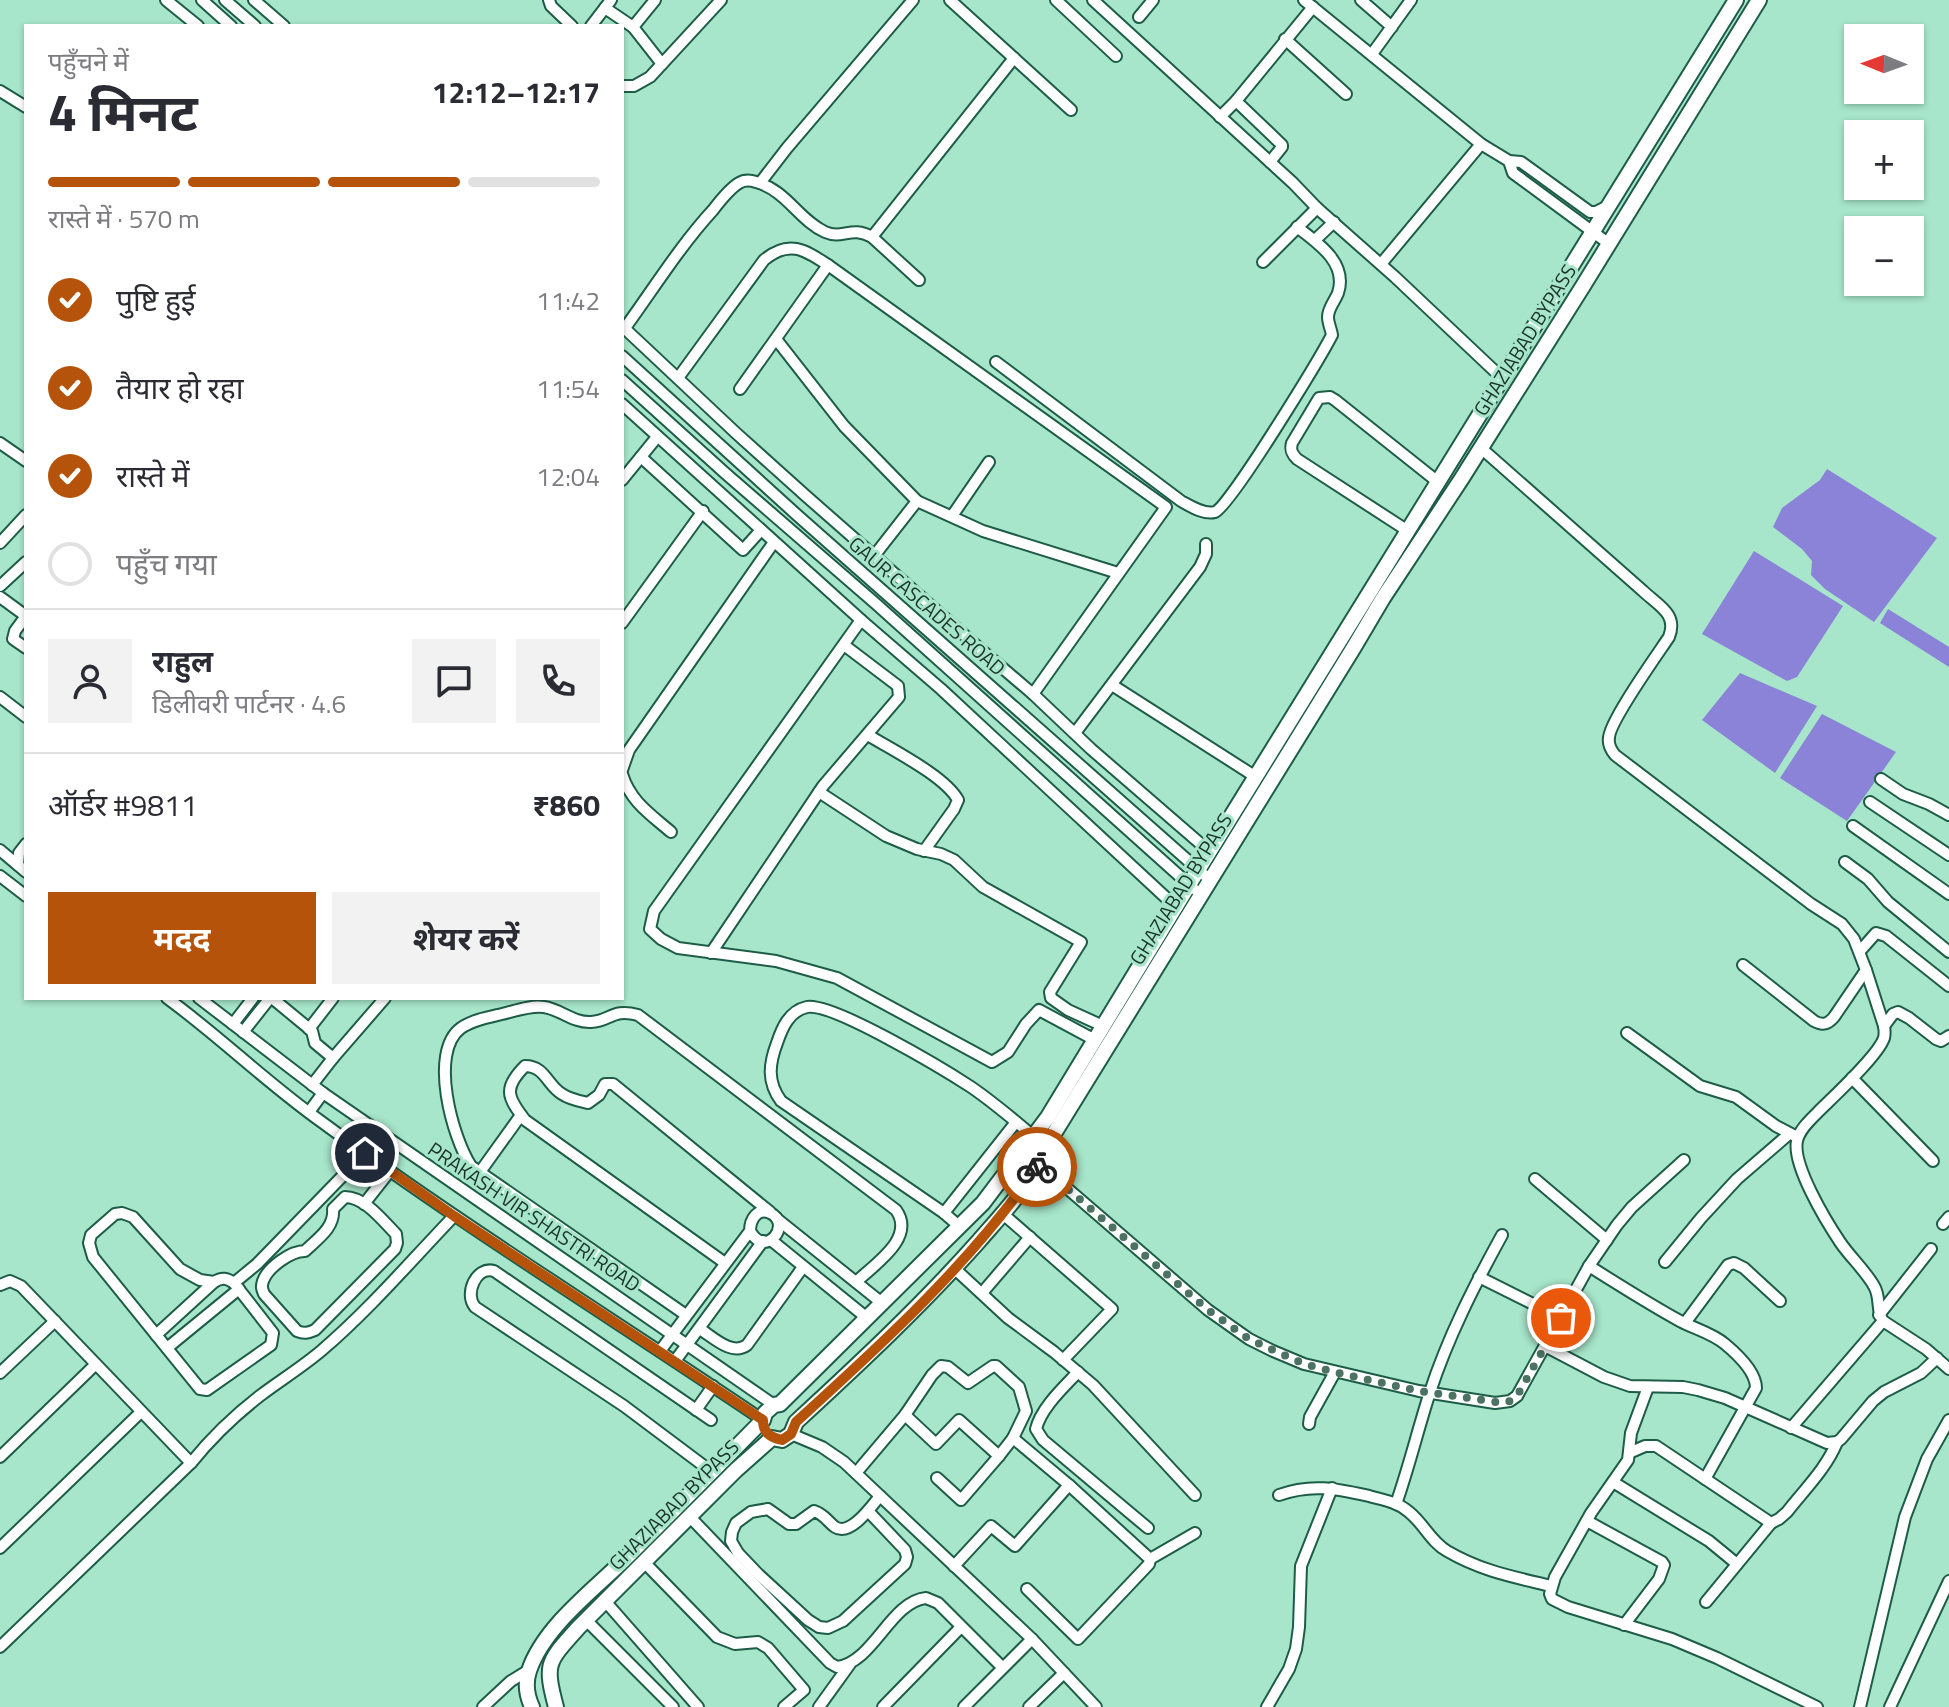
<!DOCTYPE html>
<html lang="hi">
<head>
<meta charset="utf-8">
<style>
	body { margin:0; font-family:"Titillium Web","Noto Sans Devanagari",sans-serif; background:#f2f2f3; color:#2b2b33; height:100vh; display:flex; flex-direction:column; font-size:30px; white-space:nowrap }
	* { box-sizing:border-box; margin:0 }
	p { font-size:26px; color:#7c7c81 }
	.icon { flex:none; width:44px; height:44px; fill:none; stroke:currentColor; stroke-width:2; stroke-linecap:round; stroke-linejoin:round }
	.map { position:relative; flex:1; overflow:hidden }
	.drawer { position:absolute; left:24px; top:24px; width:600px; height:976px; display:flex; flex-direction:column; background:#fff; border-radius:0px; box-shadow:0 2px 6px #0004 }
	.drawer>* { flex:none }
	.needle { width:52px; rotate:271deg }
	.tools { position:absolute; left:1844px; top:24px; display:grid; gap:16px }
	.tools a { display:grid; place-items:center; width:80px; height:80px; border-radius:0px; background:#fff; box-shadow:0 2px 6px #0004; font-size:40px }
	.pin { position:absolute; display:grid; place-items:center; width:68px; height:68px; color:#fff; margin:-34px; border:4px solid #fff; border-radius:50%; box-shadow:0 2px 8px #0007 }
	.courier { position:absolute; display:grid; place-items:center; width:80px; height:80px; margin:-40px; border:6px solid #b45309; border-radius:50%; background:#fff; color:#222; box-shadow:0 2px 10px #0007 }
	.overview em { font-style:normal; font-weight:700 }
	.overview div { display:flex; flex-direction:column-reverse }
	.overview { display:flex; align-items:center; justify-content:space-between; height:136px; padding:0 24px }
	h1 { font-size:52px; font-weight:700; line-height:60px }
	.bar { display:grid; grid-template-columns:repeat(4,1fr); gap:12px 8px; align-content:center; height:96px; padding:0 24px }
	.bar i { height:10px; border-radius:6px; background:#e1e1e2 }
	.bar .current { background:#b45309 }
	.bar p { grid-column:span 4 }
	.line { display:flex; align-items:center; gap:20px; padding:0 24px; border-top:2px solid #e1e1e2 }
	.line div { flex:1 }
	.round { display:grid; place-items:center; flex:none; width:84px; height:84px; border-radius:0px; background:#f2f2f3 }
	ol { padding:0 24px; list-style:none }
	li { display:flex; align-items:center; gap:24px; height:88px }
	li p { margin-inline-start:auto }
	li .icon { padding:8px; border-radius:50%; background:#b45309; color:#fff; stroke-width:4 }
	li:last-child { color:#7c7c81 }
	li i { width:44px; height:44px; border:4px solid #e1e1e2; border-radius:50% }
	.primary-button { display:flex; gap:16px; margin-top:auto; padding:16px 24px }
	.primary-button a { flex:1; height:92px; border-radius:0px; background:#b45309; color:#fff; font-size:32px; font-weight:700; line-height:92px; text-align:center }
	.primary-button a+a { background:#f2f2f3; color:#2b2b33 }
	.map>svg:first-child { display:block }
</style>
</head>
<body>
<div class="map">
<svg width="1949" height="1707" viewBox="0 0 1949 1707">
	<rect width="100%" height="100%" fill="#a7e6cb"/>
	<g fill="#8b83d7">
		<polygon points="1827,469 1937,538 1874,622 1825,589 1811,575 1812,561 1802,549 1773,527 1782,508 1820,480"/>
		<polygon points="1754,551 1843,606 1797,677 1787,681 1702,634"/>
		<polygon points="1888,609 1949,647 1949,667 1880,623"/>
		<polygon points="1740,673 1817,706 1775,773 1702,720"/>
		<polygon points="1822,714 1896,752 1847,821 1780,778"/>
	</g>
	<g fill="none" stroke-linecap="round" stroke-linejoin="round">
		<defs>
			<g id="minor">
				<polyline points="166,0 198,26"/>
				<polyline points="202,0 231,26"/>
				<polyline points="225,0 255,26"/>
				<polyline points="254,0 284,26"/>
				<polyline points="549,0 551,6 572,26"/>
				<polyline points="950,0 1071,110"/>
				<polyline points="1056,0 1116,56"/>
				<polyline points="1093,0 1293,183 1317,208 1395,277 1502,378"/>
				<polyline points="1304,0 1481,144 1509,161 1521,162 1590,212 1596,212 1608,206"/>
				<polyline points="1361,0 1392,27"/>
				<polyline points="605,8 633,27 655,0"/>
				<polyline points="1139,17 1153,0"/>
				<polyline points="591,26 611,0"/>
				<polyline points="633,27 662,64"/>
				<polyline points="1285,39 1346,94"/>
				<polyline points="1372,54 1411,0"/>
				<polyline points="622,86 634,86 650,77 721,0"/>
				<polyline points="0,91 26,107"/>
				<polyline points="1236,101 1282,145 1282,147 1270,162"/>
				<polyline points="1220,117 1236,101 1313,7"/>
				<polyline points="1509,161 1513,173 1608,243"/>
				<polyline points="760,183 787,148 913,0"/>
				<polyline points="872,237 1014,58"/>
				<polyline points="1315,240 1334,222"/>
				<polyline points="1263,262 1317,208"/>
				<polyline points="1381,264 1481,144"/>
				<polyline points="622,326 737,434 806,496 979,648 1033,694 1091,749 1210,852"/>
				<path d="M 625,328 C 654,288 680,246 713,210 C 720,201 729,189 739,183 C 744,180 750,180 756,182 C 786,190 799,220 825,232 C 843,240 851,225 872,237 L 919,280"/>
				<polyline points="776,339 844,426 917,501 874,556"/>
				<polyline points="622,356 797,515 1210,880"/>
				<path d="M 996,362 L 1181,501 C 1190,506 1204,515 1215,512 C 1229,508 1320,358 1332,335 C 1331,329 1328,323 1328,317 C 1328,308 1335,301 1338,293 C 1348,263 1318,243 1297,227"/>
				<path d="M 678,378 L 764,260 C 789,239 805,250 828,265 L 1166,507 L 1033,694"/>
				<polyline points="622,380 725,473 875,603 1194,889"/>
				<polyline points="740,389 828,265"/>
				<polyline points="622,404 861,620 941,689 1176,907"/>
				<polyline points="0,443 26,461"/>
				<path d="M 1481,448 L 1643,591 C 1659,606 1678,614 1669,637 C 1657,655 1609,722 1609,738 C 1608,744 1611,750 1615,755 L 1811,904 L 1842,924 L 1854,939 L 1866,970 L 1884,1026 C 1885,1032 1885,1034 1884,1038 C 1878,1056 1833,1097 1818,1112 C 1810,1120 1799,1130 1797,1141 C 1792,1165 1826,1221 1840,1242 C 1850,1257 1865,1270 1874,1286 C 1881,1297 1876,1311 1883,1321 L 1926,1349 L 1949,1369"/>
				<polyline points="641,457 743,550 761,530"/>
				<polyline points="622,480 657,437"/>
				<polyline points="917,501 983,531 1118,573"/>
				<polyline points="952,516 989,462"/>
				<path d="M 1408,531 L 1297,459 C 1292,454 1290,450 1292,443 L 1319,398 L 1330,397 L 1335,400 L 1438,482"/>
				<polyline points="0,543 26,515"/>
				<polyline points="0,586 26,562"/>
				<polyline points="0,597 26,616 15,631 13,639 26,648"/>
				<polyline points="861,620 654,911 650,929 661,939 678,948 776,961 837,978 992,1062 1008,1052 1026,1024 1039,1010 1095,1040"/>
				<polyline points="622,623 703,511"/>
				<polyline points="1112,685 1256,777"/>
				<polyline points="0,697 26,717"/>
				<polyline points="1075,733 1200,567 1206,554 1206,544"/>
				<path d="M 868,735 C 892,750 945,776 958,800 L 954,809 L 924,851"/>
				<polyline points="622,770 629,750 774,542"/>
				<path d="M 622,774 C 630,801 650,814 671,832"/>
				<polyline points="1881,779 1903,794 1929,804 1949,815"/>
				<polyline points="819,792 886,836 917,849 941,854 954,860 983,887 1081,942 1050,992 1051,998 1068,1010 1103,1026"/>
				<polyline points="1870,802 1949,855"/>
				<polyline points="1853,826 1949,894"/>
				<polyline points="0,850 26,872"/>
				<polyline points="1845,862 1868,879 1888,902 1949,952"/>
				<polyline points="18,865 19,853 26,844"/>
				<polyline points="0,876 26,896"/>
				<polyline points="1860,951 1876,933 1886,936 1949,986"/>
				<polyline points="711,953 823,786 899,697 898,686 844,645"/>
				<path d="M 1743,965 L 1814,1021 C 1823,1026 1828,1024 1834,1017 L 1866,970"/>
				<path d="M 167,998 C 219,1036 266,1082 319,1120 C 463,1226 615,1320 763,1420"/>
				<polyline points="199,998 323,1093 774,1405"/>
				<polyline points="272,998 312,1031 315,1043 333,1058 312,1085"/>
				<polyline points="233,1024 253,998"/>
				<polyline points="1884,1026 1893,1014 1898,1012 1909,1018 1936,1039 1941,1041 1949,1036"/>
				<polyline points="309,1029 333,998"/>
				<polyline points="243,1032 270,998"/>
				<polyline points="1627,1033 1700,1086 1736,1097 1776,1126 1797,1137"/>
				<polyline points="333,1058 385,998"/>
				<polyline points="1852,1078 1933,1161"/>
				<polyline points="309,1112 323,1093"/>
				<polyline points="1039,1164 1208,1310 1249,1339 1273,1351 1304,1364 1419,1391 1495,1403 1510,1401 1517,1396 1589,1266 1617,1225 1632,1207 1684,1160"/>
				<polyline points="480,1172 521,1115"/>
				<polyline points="1535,1179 1607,1240"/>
				<path d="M 345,1197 C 365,1197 383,1221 396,1234 L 397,1243 L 395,1249 L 315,1330 C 308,1333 304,1334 297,1331 L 264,1294 C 262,1289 261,1287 263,1281 C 268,1267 291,1251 305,1251 C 317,1239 335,1228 333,1209 Z"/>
				<polyline points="364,1204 390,1171"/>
				<path d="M 122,1213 L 133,1217 L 180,1269 L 200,1280 L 214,1282 C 222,1277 227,1278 234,1283 L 273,1333 L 271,1345 L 207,1390 L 200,1389 L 93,1257 L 89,1243 L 91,1235 L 115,1214 Z"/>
				<polyline points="944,1213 1016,1122"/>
				<polyline points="1003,1214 1112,1309 1063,1360"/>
				<polyline points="777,1219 882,1303"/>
				<polyline points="1943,1224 1949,1217"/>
				<path d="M 959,1226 L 944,1213 L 781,1101 C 767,1082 769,1064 777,1043 C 782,1028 789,1011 807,1007 C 832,1002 945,1070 971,1087 C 993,1102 1013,1119 1033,1136"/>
				<polyline points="771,1240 867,1318"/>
				<polyline points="1665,1262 1701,1218 1737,1179 1789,1134"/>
				<path d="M 725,1263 L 525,1120 C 507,1097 503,1088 525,1066 C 545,1066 547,1085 562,1094 C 569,1099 579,1101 588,1103 L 599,1095 L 605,1084 L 613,1084 L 770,1212"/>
				<path d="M 1589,1266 C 1619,1285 1649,1304 1680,1321 C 1695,1329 1712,1333 1725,1344 C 1737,1354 1756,1372 1756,1388 L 1705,1479"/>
				<polyline points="954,1268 1008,1318 1054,1352 1093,1385 1195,1495"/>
				<polyline points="1479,1277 1561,1318"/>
				<polyline points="234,1283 257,1264 365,1153"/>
				<polyline points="0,1285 10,1281 21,1286 191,1463"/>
				<polyline points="982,1293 1030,1237"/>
				<path d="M 686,1315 L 471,1166 C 453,1139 428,1052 461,1028 C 472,1020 489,1017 502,1014 C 515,1011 530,1005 544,1007 C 560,1009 573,1023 591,1022 C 611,1021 612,1008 638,1015 L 896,1210 C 916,1238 875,1264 856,1282"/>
				<polyline points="1879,1315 1931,1249"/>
				<polyline points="1685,1323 1728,1265 1734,1263 1744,1268 1780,1301"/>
				<path d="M 700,1329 C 714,1338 732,1356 747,1345 L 803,1267"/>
				<polyline points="156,1335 214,1282"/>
				<polyline points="1545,1346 1604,1377 1630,1386 1683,1387 1698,1390 1725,1398 1827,1443 1837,1442 1841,1439 1873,1401 1884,1392 1921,1373 1937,1358"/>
				<polyline points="167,1348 239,1289"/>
				<path d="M 660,1351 L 750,1231 C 750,1220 757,1207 770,1213 C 793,1223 766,1260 750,1231"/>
				<polyline points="675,1361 763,1241"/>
				<path d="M 1078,1372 C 1063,1388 1041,1408 1036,1429 L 1043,1440 L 1148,1528"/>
				<polyline points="0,1373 55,1321"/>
				<polyline points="1648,1387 1631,1433 1628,1460 1591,1513 1555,1577 1550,1594 1552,1599 1568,1607 1672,1639 1717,1658 1817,1707"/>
				<polyline points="696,1410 713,1386"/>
				<polyline points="905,1415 936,1444 959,1420 999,1456 1013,1438"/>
				<path d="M 711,1420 L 494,1271 C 476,1266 464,1294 475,1307 L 624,1406 L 712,1472"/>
				<polyline points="1309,1424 1310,1417 1335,1372"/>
				<polyline points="1791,1428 1883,1321"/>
				<polyline points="791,1434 822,1447 844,1462 1032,1639 1096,1707"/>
				<path d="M 1629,1453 L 1645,1446 L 1656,1446 L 1771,1523 L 1779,1519 L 1787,1512 C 1804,1490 1826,1469 1837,1442"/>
				<polyline points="0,1457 95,1365"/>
				<polyline points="856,1473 905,1415 932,1375 941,1366 948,1367 968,1383 993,1366 996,1366 1019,1387 1026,1411 1013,1438 1069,1485 1150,1559 1149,1564 1078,1639 1027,1589"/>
				<polyline points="937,1478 961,1500 999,1456"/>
				<polyline points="1613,1482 1709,1541 1737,1564"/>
				<path d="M 1279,1495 C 1312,1483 1337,1489 1369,1496 C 1383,1500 1398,1502 1409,1512 C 1424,1524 1431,1542 1447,1551 C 1481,1571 1514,1577 1551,1586"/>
				<path d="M 1396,1504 C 1409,1467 1418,1429 1430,1392 C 1448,1337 1474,1286 1502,1235"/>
				<path d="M 868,1511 L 905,1550 L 907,1557 L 905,1564 L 843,1621 L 828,1628 L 819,1627 L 808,1620 L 758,1574 L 738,1553 L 731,1541 L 732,1532 L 736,1523 L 751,1512 L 768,1509 L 789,1524 L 796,1524 L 814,1511 C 824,1514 827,1521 835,1527 C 850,1537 871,1507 880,1496"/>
				<path d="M 690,1517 L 830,1663 L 837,1667 C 874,1662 890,1602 926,1598 L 938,1603 L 1002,1667"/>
				<polyline points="1587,1521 1662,1562 1664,1565 1659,1579 1624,1625"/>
				<polyline points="0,1548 141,1412"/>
				<polyline points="1150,1559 1195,1533"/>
				<polyline points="644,1562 717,1637 735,1644 758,1642 768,1648 804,1690 784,1707"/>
				<polyline points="954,1566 991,1526 1015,1546 1069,1485"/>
				<polyline points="605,1601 698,1707"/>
				<polyline points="1706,1602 1771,1523"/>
				<polyline points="586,1620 673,1707"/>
				<path d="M 0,1647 L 191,1463 C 212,1437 235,1415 261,1395 C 281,1380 302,1367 321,1351 C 369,1310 410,1262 454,1216"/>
				<polyline points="483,1707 511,1681 529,1670"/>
				<polyline points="819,1707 850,1664"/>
				<polyline points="883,1707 961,1627"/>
				<polyline points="964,1707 1032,1639"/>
				<polyline points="1029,1707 1064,1673"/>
				<polyline points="1267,1707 1289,1669 1296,1649 1299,1627 1301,1566 1332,1488"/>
				<polyline points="1860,1707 1905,1517 1927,1459 1949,1420"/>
				<polyline points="1890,1707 1949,1581"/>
			</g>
			<g id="highway">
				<path d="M 532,1707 C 527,1696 525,1683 529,1671 C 543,1628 592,1591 624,1560 C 671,1513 717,1467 763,1420 L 765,1413 L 774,1405 L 780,1404 L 983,1203 L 1048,1117 L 1198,870 L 1736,0"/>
				<path d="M 556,1707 C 544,1662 548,1662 578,1628 L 736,1470 L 772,1438 L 782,1440 L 791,1434 L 796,1422 C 859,1364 921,1306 978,1242 C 1003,1213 1031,1185 1045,1148 L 1354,647 L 1383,598 L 1462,478 L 1583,286 L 1759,0"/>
			</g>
		</defs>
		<use href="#minor" stroke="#1d5d47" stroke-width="14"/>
		<use href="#highway" stroke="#1d5d47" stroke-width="18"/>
		<use href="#minor" stroke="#fff" stroke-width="10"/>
		<use href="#highway" stroke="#fff" stroke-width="14"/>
	</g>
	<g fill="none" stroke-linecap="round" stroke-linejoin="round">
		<polyline stroke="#4b7262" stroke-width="8" stroke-dasharray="0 14.4" points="1037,1167 1039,1164 1208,1310 1249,1339 1304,1364 1342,1374 1419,1391 1503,1403 1510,1401 1517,1396 1561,1318"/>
		<path stroke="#b45309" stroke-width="10" d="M 365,1153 L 454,1216 L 763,1420 C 763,1433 770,1437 782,1440 L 791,1434 L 796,1422 C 882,1344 971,1263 1037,1167"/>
	</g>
	<g text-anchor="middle" stroke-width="6" stroke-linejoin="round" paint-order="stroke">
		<g font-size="20" fill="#1a3329" stroke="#a7e6cb">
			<text transform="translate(1525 340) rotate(-58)" y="7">GHAZIABAD BYPASS</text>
			<text transform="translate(927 606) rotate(41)" y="7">GAUR CASCADES ROAD</text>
			<text transform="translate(1181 889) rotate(-58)" y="7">GHAZIABAD BYPASS</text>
			<text transform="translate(534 1217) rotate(34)" y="7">PRAKASH VIR SHASTRI ROAD</text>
			<text transform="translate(674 1505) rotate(-45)" y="7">GHAZIABAD BYPASS</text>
		</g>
	</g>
</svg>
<div class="tools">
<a><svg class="needle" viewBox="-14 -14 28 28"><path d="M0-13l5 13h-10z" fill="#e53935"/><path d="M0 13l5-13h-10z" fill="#7c7c81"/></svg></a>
<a>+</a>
<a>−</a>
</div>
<div class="pin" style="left:1561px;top:1318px;background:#ea580c"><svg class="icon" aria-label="bag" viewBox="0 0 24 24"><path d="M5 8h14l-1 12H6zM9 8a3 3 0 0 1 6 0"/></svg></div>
<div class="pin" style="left:365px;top:1153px;background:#1f2937"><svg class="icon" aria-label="home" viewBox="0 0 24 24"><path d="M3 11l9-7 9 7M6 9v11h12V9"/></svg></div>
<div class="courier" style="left:1037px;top:1167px"><svg class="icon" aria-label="bike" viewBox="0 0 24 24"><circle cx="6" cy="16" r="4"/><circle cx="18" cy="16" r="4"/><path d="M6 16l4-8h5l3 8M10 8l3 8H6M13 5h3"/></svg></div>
<section class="drawer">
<div class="overview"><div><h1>4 मिनट</h1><p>पहुँचने में</p></div><em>12:12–12:17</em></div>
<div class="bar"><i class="current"></i><i class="current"></i><i class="current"></i><i></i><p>रास्ते में · 570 m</p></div>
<ol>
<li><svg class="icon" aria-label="check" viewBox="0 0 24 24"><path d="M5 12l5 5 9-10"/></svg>पुष्टि हुई<p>11:42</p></li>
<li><svg class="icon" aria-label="check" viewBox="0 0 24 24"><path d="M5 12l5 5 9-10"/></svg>तैयार हो रहा<p>11:54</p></li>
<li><svg class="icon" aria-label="check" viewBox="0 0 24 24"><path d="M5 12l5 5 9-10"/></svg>रास्ते में<p>12:04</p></li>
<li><i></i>पहुँच गया</li>
</ol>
<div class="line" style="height:144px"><a class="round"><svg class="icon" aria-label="person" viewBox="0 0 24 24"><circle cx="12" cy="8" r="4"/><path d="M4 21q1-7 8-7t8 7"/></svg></a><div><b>राहुल</b><p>डिलीवरी पार्टनर · 4.6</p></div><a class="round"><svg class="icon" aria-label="chat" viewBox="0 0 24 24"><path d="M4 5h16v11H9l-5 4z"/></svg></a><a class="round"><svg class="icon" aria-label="phone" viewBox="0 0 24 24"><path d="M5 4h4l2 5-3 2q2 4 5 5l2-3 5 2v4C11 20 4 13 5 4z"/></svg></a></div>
<div class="line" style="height:104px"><div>ऑर्डर #9811</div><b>₹860</b></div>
<div class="primary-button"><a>मदद</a><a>शेयर करें</a></div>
</section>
</div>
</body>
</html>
